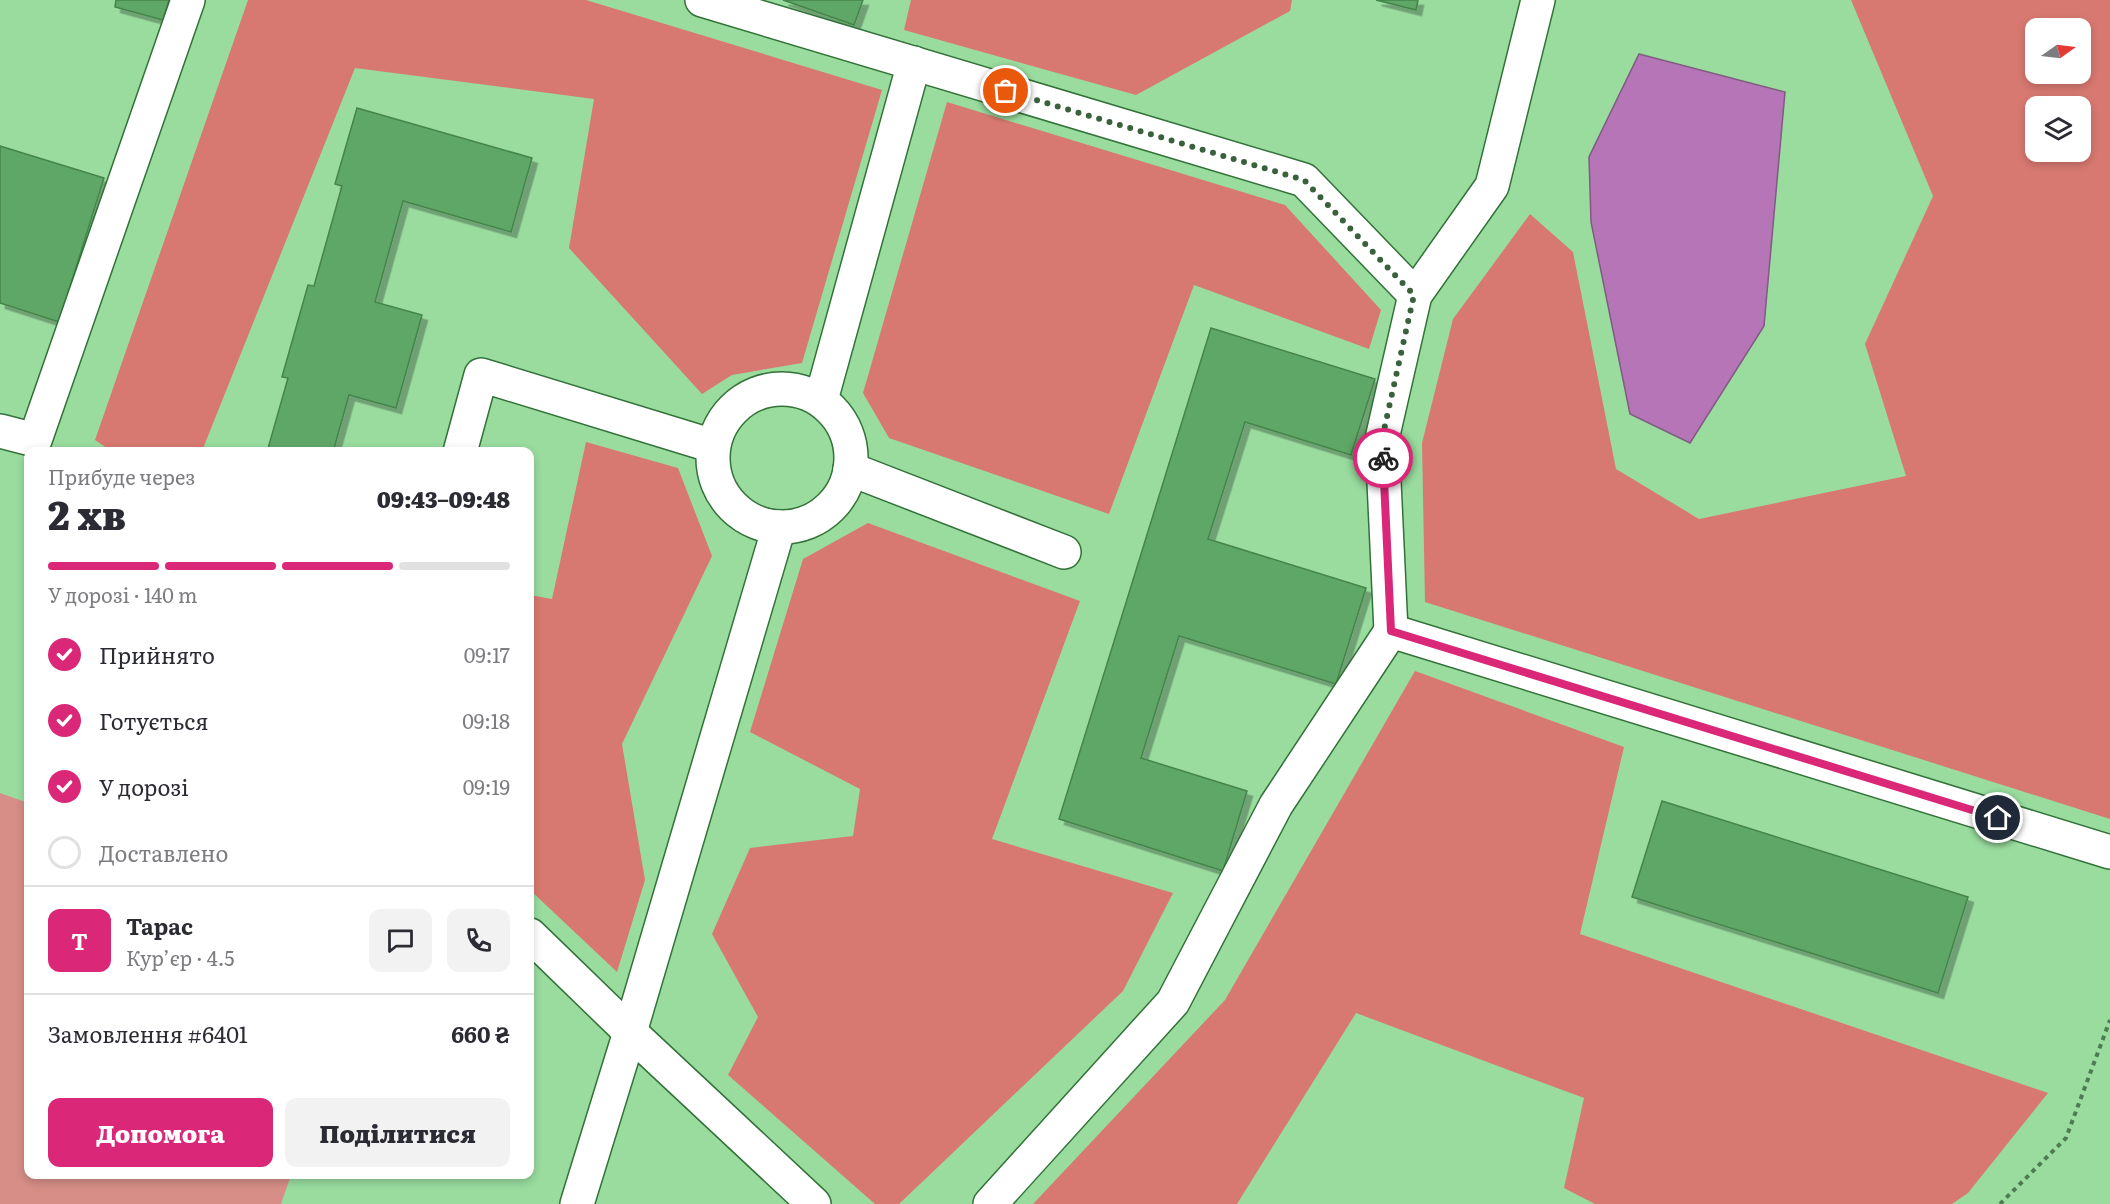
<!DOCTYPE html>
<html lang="uk">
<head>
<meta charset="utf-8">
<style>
	body { margin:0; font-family:Literata,serif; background:#f2f2f3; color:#2b2b33; height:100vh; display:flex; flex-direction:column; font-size:22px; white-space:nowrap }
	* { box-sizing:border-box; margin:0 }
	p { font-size:20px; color:#7c7c81 }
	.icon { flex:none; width:33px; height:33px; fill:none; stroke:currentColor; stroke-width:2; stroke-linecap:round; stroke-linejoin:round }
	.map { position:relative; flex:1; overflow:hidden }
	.details { position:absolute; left:24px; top:447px; width:510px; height:732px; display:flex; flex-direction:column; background:#fff; border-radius:12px; box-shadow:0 3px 9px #0003 }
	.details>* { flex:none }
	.needle { width:39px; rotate:76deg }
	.buttons { position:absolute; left:2025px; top:18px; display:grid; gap:12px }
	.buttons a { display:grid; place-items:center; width:66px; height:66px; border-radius:12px; background:#fff; box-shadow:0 3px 9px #0003; font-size:30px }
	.pin { position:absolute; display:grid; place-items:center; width:51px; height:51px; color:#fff; margin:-26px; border:3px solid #fff; border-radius:50%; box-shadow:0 2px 6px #0007 }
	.courier { position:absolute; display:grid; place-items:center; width:60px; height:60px; margin:-30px; border:4px solid #db2777; border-radius:50%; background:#fff; color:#222; box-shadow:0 2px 8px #0007 }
	.head em { font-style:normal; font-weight:800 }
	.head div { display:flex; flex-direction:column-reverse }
	.head { display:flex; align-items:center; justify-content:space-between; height:102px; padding:0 24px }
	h1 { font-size:39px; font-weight:800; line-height:45px }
	.bar { display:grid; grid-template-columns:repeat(4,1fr); gap:9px 6px; align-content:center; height:72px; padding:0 24px }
	.bar i { height:8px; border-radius:4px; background:#e1e1e2 }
	.bar .active { background:#db2777 }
	.bar p { grid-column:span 4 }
	.line { display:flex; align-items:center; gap:15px; padding:0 24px; border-top:2px solid #e1e1e2 }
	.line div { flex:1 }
	.round { display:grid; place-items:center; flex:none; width:63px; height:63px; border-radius:12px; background:#f2f2f3 }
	ol { padding:0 24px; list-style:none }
	li { display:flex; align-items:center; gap:18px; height:66px }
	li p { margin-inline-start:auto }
	li .icon { padding:6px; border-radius:50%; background:#db2777; color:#fff; stroke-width:4 }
	li:last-child { color:#7c7c81 }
	li i { width:33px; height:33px; border:3px solid #e1e1e2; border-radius:50% }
	.cta { display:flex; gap:12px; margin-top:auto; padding:12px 24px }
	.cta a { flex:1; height:69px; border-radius:12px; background:#db2777; color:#fff; font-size:24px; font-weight:800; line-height:69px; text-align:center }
	.cta a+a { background:#f2f2f3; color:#2b2b33 }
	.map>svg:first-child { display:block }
</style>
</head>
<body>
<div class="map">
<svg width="2110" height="1204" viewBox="0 0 2110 1204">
	<defs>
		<filter id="shadow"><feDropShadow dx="5.5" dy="5.5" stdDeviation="0" flood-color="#0004"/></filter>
	</defs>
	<rect width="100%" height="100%" fill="#99dc9e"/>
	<polygon fill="#d68e87" points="0,793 28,803 28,1174 291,1175 281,1204 0,1204"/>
	<g fill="#d87971" fill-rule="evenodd">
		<polygon points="248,0 586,0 882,90 802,363 732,375 702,394 569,248 594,99 355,68 202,451 111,451 95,440"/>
		<polygon points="911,0 1292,0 1290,11 1136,95 904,30"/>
		<path d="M 1851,0 L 2110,0 L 2110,819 L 1425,602 L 1422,443 L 1453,319 L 1530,214 L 1573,252 L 1616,469 L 1699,519 L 1906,476 L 1865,344 L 1933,196 ZM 2036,28 L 2080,28 L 2080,74 L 2036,74 ZM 2036,106 L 2080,106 L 2080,152 L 2036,152 Z"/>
		<polygon points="947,102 1285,205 1381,310 1369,349 1194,285 1109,514 889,438 863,393"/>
		<polygon points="586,442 678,468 712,556 622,744 645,880 617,972 530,890 530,595 552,599"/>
		<polygon points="868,523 1080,601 992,839 1173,893 1123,991 899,1204 875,1204 728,1075 758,1017 712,934 750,848 853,836 860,789 750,732 803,559"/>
		<polygon points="1415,671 1624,747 1580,934 2048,1093 1968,1193 1952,1204 1595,1204 1564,1188 1584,1098 1356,1013 1237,1204 1033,1204 1225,1000"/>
	</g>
	<polygon fill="#b575b7" stroke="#805b82" stroke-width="1.5" points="1639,54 1785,92 1764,326 1690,443 1630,414 1591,222 1589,157"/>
	<g fill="#5fa766" stroke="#45844b" stroke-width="1.5" filter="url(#shadow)">
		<polygon points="116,0 169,0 163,20 115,7"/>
		<polygon points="783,0 863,0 854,25"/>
		<polygon points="1376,0 1418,0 1416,10"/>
		<polygon points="357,108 532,158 511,232 403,201 375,302 422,315 396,408 349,395 333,452 267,452 288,378 282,377 308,285 314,286 342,186 335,184"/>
		<polygon points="0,146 104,178 59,322 0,303"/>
		<polygon points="1211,328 1375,379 1351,455 1245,422 1208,539 1366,588 1336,684 1179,636 1141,758 1247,791 1223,871 1059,819"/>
		<polygon points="1662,801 1968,897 1938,993 1632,897"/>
	</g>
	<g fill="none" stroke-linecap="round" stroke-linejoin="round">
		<defs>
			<g id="minor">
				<polyline points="702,0 1304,180 1415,295"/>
				<circle cx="782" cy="458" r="69"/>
				<polyline points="821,400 914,63"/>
				<polyline points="0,431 35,440 188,0"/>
				<polyline points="460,452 481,375 713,446"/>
				<polyline points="850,469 1064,552"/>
				<polyline points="1391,631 1382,439 1415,295 1492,186 1538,0"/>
				<polyline points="530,935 630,1032 779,527"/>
				<polyline points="577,1204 630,1032 814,1204"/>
				<polyline points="990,1204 1173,1002 1276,805 1391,631 2110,852"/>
			</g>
		</defs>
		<use href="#minor" stroke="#327239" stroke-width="36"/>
		<polyline stroke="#4e7c52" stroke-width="4" stroke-dasharray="4.5 4.5" stroke-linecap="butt" points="2000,1204 2066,1138 2110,1020"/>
		<use href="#minor" stroke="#fff" stroke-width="33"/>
	</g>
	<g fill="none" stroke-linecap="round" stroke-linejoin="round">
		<polyline stroke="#39613c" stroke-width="6" stroke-dasharray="0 10.8" points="1006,91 1304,180 1414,295 1382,439 1383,458"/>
		<polyline stroke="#db2777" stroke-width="8" points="1383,458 1391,631 1998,818"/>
	</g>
</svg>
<div class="buttons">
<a><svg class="needle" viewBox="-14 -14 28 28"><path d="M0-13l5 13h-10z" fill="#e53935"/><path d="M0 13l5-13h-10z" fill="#7c7c81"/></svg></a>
<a><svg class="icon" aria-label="layers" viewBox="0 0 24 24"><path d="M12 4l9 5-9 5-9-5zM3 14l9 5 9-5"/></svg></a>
</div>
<div class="pin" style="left:1006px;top:91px;background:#ea580c"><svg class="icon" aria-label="bag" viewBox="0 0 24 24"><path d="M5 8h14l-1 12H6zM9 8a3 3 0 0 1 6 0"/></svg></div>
<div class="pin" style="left:1998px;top:818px;background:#1f2937"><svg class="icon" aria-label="home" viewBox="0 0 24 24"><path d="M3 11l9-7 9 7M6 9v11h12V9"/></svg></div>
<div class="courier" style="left:1383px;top:458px"><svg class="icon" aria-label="bike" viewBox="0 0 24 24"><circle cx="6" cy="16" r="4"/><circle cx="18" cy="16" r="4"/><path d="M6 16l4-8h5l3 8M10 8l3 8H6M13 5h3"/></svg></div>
<section class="details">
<div class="head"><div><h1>2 хв</h1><p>Прибуде через</p></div><em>09:43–09:48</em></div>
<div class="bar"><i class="active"></i><i class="active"></i><i class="active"></i><i></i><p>У дорозі · 140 m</p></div>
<ol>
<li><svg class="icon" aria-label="check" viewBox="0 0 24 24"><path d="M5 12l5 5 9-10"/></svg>Прийнято<p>09:17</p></li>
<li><svg class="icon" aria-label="check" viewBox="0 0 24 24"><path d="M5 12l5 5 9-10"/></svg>Готується<p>09:18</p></li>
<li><svg class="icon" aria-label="check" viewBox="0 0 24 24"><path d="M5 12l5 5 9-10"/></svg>У дорозі<p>09:19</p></li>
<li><i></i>Доставлено</li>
</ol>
<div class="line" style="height:108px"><b class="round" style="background:#db2777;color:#fff">Т</b><div><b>Тарас</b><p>Кур’єр · 4.5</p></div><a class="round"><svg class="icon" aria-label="chat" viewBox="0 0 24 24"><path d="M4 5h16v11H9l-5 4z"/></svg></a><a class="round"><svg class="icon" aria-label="phone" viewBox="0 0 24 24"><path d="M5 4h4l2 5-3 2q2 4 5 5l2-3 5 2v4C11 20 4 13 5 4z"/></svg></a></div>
<div class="line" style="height:78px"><div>Замовлення #6401</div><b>660 ₴</b></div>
<div class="cta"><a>Допомога</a><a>Поділитися</a></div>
</section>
</div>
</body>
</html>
